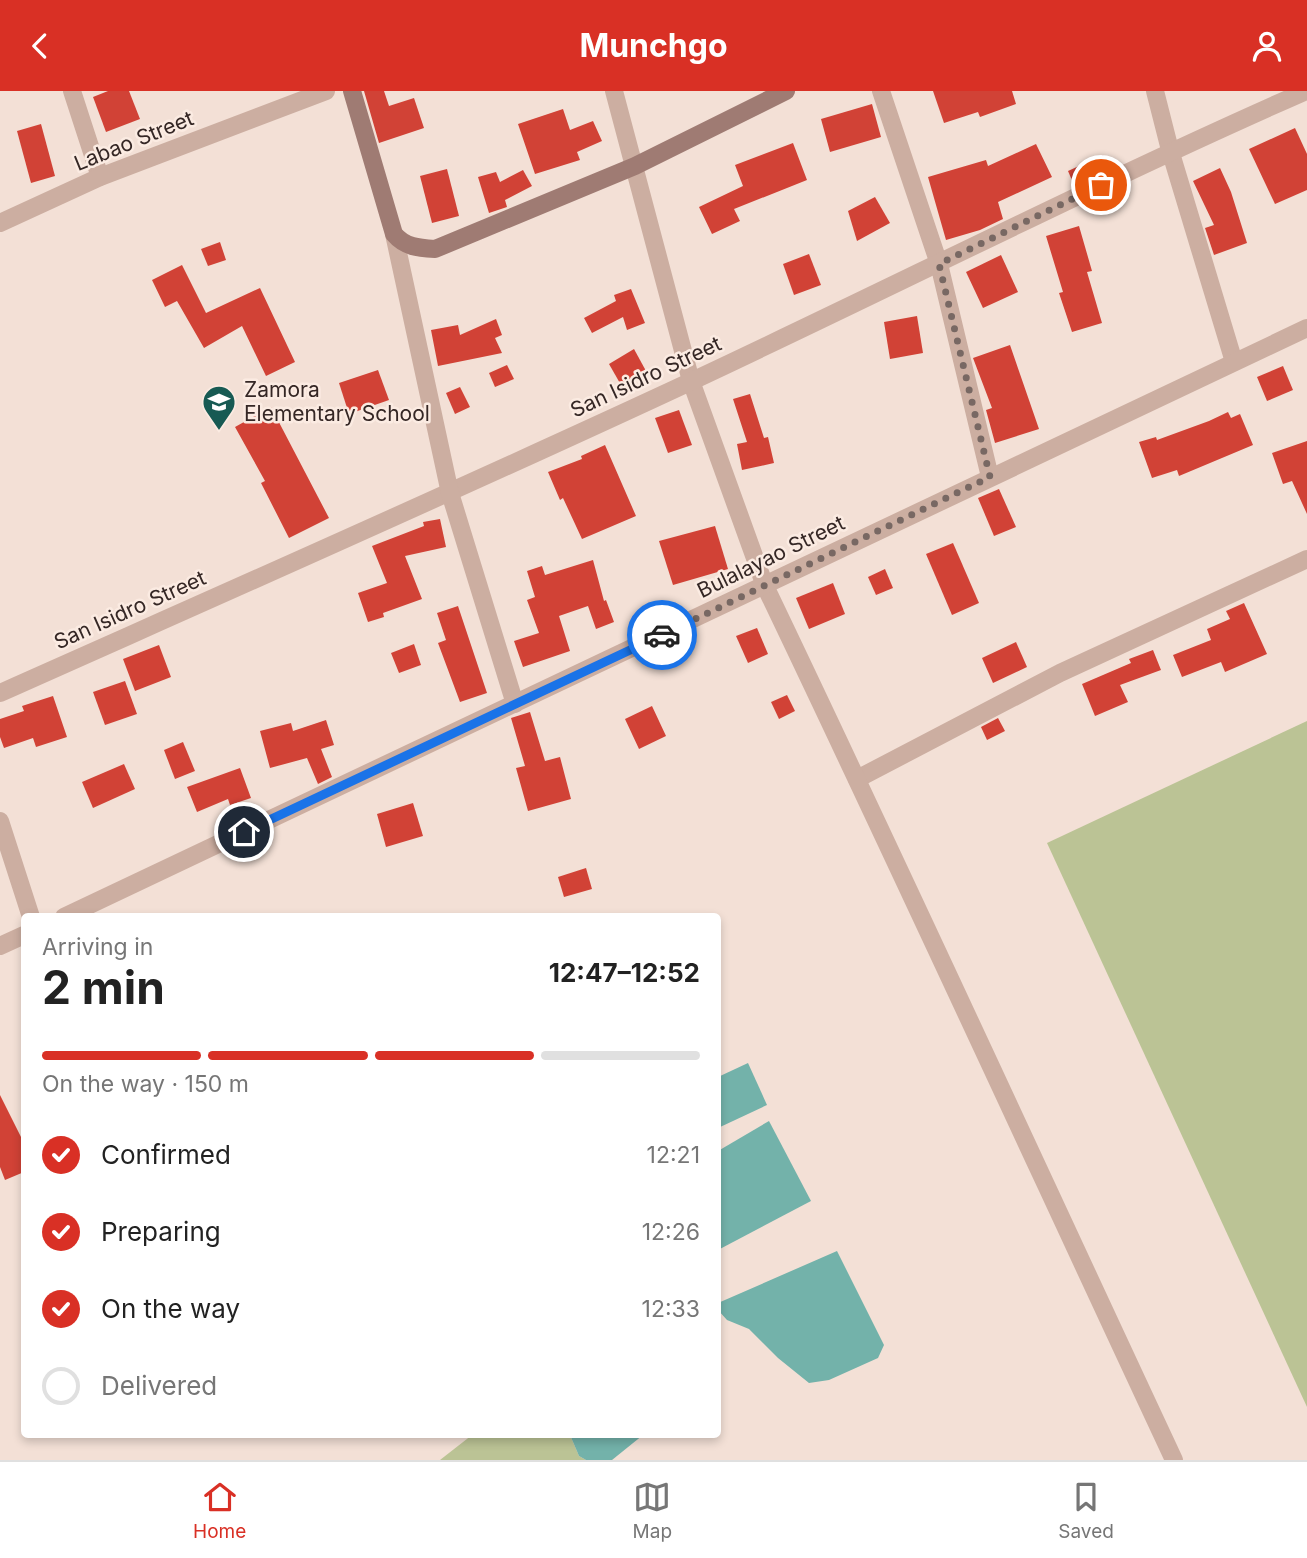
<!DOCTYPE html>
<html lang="en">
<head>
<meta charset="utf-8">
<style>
	body { margin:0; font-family:Inter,sans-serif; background:#f2f2f2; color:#222; height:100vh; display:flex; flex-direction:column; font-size:26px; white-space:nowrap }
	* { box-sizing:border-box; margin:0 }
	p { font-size:23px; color:#767676 }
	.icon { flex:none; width:38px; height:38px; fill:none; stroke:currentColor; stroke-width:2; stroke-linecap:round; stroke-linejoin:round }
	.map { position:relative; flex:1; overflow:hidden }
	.side { position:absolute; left:21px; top:822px; width:700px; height:525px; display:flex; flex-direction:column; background:#fff; border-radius:7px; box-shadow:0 4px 10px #0003 }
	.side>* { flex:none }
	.pin { position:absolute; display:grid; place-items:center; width:60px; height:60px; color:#fff; margin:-30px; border:4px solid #fff; border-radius:50%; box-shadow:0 2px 7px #0007 }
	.courier { position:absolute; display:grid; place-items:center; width:70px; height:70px; margin:-35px; border:5px solid #1a73e8; border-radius:50%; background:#fff; color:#222; box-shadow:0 2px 9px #0007 }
	.headline em { font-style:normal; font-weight:700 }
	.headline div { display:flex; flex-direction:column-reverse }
	.headline { display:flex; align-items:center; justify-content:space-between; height:119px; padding:0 21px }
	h1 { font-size:46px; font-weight:700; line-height:52px }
	.bar { display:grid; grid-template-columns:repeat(4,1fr); gap:10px 7px; align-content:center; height:84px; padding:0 21px }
	.bar i { height:9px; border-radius:5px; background:#e0e0e0 }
	.bar .active { background:#d93025 }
	.bar p { grid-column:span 4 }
	ol { padding:0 21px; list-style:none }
	li { display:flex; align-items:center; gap:21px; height:77px }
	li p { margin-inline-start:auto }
	li .icon { padding:7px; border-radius:50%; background:#d93025; color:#fff; stroke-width:4 }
	li:last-child { color:#767676 }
	li i { width:38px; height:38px; border:4px solid #e0e0e0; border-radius:50% }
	header { display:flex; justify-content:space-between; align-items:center; height:91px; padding:0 21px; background:#d93025; color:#fff; font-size:32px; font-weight:700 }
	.tab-bar { display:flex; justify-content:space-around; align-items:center; height:98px; border-top:2px solid #e0e0e0; background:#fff; font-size:19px; color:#767676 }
	.tab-bar a { display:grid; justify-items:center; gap:4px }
	.tab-bar .active { color:#d93025 }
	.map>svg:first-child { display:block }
</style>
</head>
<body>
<header><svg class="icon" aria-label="back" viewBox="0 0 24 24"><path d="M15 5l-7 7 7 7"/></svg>Munchgo<svg class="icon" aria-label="person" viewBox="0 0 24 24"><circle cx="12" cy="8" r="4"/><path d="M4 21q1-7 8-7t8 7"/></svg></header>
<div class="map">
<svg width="1307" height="1369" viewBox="0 0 1307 1369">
	<rect width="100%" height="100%" fill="#f3e0d6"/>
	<g fill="#bbc395">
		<polygon points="1307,630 1307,1316 1047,752"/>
		<polygon points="472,1344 570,1344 579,1365 586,1369 440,1369"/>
	</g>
	<g fill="#73b2aa">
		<polygon points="748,972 767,1014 718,1037 718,986"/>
		<polygon points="769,1030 811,1110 718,1159 718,1060"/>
		<polygon points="837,1160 884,1254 878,1267 829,1289 809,1292 778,1267 749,1238 727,1229 718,1219 718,1212"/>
		<polygon points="570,1344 643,1344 612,1369 586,1369 579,1365"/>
	</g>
	<g fill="#d14236">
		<polygon points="108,0 129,0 140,28 106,41 93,6"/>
		<polygon points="364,0 384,0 389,15 414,7 424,37 379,52"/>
		<polygon points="933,0 1012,0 1016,13 980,26 978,21 944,32"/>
		<polygon points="872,13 881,46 830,61 821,28"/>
		<polygon points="563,18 570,39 593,30 602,50 577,61 580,69 535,83 518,33"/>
		<polygon points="41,33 55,85 31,92 17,40"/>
		<polygon points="1295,37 1307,63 1307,99 1275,113 1249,58"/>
		<polygon points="793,52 807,89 734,118 740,130 712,143 699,116 743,95 735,74"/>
		<polygon points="1036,53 1052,86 998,111 1003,128 980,139 946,149 928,86 986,69 988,75"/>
		<polygon points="1103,64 1109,78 1074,94 1068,80"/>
		<polygon points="1220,77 1231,101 1247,152 1214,164 1205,137 1214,134 1193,90"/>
		<polygon points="447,78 459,125 432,132 420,85"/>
		<polygon points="523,79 532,95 505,109 507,116 489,122 478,86 496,81 500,91"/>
		<polygon points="875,106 890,132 857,150 848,120"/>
		<polygon points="1079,135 1092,180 1087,181 1102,232 1072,241 1059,202 1063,201 1046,145"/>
		<polygon points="220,151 226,169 208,175 201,158"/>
		<polygon points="809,163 821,194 794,204 783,173"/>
		<polygon points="1001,164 1018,201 983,217 966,181"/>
		<polygon points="182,174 206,222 260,197 295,271 266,285 242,235 204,257 177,210 165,216 152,189"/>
		<polygon points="631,198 645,232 627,239 623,226 592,242 584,227 616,210 614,204"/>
		<polygon points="917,225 923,262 890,268 884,231"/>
		<polygon points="496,228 502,244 495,247 502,262 438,275 431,239 458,234 460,244"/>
		<polygon points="1010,254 1039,338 995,352 986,319 992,317 973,267"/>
		<polygon points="634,258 646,280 621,294 609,273"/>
		<polygon points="507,274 514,288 495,296 489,282"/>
		<polygon points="1283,275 1293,299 1267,310 1257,286"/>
		<polygon points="378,279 389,309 349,323 339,292"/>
		<polygon points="460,296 470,316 455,323 446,302"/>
		<polygon points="750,303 764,347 768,346 774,372 742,379 737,353 747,351 733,308"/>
		<polygon points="271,316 329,427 289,447 261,392 265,390 235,336"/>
		<polygon points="679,319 692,354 668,362 655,327"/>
		<polygon points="1228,321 1231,327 1240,323 1253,354 1179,385 1177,379 1152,387 1139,351 1156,346 1157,349 1209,330"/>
		<polygon points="1307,350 1307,423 1292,390 1283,393 1272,362"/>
		<polygon points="605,354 636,425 582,448 563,407 560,409 548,381 582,368 581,365"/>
		<polygon points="999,398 1016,436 994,445 978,407"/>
		<polygon points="440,428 446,456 405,465 422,508 383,522 384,526 368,531 358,502 387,492 372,455 424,435 423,431"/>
		<polygon points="715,435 728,478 673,494 659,450"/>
		<polygon points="953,452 979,512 952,524 926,463"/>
		<polygon points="593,469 604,510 606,509 614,531 596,538 588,515 559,525 570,560 523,576 514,550 539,542 527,509 535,506 527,480 542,475 545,484"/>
		<polygon points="885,478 893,497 876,504 868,486"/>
		<polygon points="833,492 845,523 809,538 796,507"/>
		<polygon points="1244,512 1267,563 1225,581 1221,571 1182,586 1173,564 1211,549 1207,538 1230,528 1226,520"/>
		<polygon points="458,515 487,602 460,611 438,552 446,549 437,522"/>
		<polygon points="757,537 768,563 748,572 736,545"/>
		<polygon points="1016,551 1027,576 993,592 982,567"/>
		<polygon points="414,553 421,574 399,582 391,562"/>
		<polygon points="159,554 171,586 135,600 123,568"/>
		<polygon points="1153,559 1161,579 1120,594 1128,611 1095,625 1082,593 1131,572 1129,568"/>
		<polygon points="125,590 137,623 105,634 93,601"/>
		<polygon points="787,604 795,620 779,628 771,611"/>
		<polygon points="53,605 67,646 36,656 33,647 4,657 0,646 0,628 24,620 22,615"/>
		<polygon points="652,615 666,645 639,658 625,628"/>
		<polygon points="530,621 545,670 560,666 571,708 528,720 516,677 525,675 511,627"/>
		<polygon points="998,627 1005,640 987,649 981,636"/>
		<polygon points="326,629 334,654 321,658 332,686 318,693 307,667 270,677 260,640 291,632 293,640"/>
		<polygon points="183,651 195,680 175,688 164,659"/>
		<polygon points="124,673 135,698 93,717 82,691"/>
		<polygon points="240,677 251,707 230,714 228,708 197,721 187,696"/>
		<polygon points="413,712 423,745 386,756 377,723"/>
		<polygon points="586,777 592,798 564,806 558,786"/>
		<polygon points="0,1004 24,1052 24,1081 5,1089 0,1076"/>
	</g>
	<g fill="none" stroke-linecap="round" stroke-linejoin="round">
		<g stroke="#ccaea1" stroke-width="18">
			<polyline points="72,0 100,86"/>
			<polyline points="614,0 691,290 765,495"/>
			<polyline points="881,0 939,173 990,386"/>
			<polyline points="1155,0 1170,59 1234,271"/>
			<polyline points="0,132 100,86 326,0"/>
			<path d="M 0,602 C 231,499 463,397 692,290 C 897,194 1099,91 1306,0"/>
			<polyline points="857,688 1060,582 1307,468"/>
			<polyline points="0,730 31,826"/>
		</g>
		<g stroke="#ccaea1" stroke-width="18">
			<polyline points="394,143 450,402 515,613"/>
			<path d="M 765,495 C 904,785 1038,1078 1174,1369"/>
			<polyline points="64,826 1307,237"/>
			<polyline points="0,855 24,844"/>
		</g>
		<path stroke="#9f7b73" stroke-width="18" d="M 352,0 L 394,143 C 405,156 418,157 435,158 L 635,75 L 786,0"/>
	</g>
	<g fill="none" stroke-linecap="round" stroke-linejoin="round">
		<polyline stroke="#786863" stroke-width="7" stroke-dasharray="0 12.6" points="662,544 990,386 939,173 1101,94"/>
		<polyline stroke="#1a73e8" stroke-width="9" points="244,741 662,544"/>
	</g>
	<defs>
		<symbol id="school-pin" viewBox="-11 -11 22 30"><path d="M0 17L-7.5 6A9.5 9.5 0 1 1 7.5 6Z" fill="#175a53" stroke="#fbebe2"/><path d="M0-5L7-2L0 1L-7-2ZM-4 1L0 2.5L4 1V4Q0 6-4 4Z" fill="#fff"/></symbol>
	</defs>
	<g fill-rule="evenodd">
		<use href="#school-pin" x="200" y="292" width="38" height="52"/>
	</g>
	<g text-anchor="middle" stroke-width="5" stroke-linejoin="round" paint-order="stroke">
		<g font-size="21" fill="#352725" stroke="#fbebe2">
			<text transform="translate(134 50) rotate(-22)" y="7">Labao Street</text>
			<text transform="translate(646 286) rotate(-25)" y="7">San Isidro Street</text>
			<text transform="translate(771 466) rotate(-26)" y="7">Bulalayao Street</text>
			<text transform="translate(130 519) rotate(-24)" y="7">San Isidro Street</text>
		</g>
		<g font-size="21" fill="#352725" stroke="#fbebe2" text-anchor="start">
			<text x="244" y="306">Zamora<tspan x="244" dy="24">Elementary School</tspan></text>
		</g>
	</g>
</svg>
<div class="pin" style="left:1101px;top:94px;background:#ea580c"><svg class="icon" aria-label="bag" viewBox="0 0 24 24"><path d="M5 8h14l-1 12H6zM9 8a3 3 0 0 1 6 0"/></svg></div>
<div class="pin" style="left:244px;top:741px;background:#1f2937"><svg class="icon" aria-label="home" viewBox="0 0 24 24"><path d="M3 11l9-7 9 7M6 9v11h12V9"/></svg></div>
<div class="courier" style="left:662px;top:544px"><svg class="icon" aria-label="car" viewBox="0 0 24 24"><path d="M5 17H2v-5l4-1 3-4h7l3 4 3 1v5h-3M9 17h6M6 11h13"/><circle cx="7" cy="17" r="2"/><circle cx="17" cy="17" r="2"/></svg></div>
<section class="side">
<div class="headline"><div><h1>2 min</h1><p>Arriving in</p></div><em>12:47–12:52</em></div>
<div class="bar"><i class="active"></i><i class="active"></i><i class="active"></i><i></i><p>On the way · 150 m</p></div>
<ol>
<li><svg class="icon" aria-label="check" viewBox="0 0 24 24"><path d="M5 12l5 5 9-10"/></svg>Confirmed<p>12:21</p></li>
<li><svg class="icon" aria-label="check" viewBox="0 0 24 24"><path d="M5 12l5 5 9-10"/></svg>Preparing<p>12:26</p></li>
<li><svg class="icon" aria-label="check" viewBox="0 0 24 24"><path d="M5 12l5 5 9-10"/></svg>On the way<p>12:33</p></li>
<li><i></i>Delivered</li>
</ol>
</section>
</div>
<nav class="tab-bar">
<a class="active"><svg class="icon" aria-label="home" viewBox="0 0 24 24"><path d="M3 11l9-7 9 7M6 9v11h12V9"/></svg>Home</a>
<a><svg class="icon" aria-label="map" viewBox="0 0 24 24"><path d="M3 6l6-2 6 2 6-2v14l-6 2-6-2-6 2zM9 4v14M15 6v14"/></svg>Map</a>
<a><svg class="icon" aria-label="saved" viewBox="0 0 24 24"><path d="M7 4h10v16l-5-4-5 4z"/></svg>Saved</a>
</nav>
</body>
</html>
